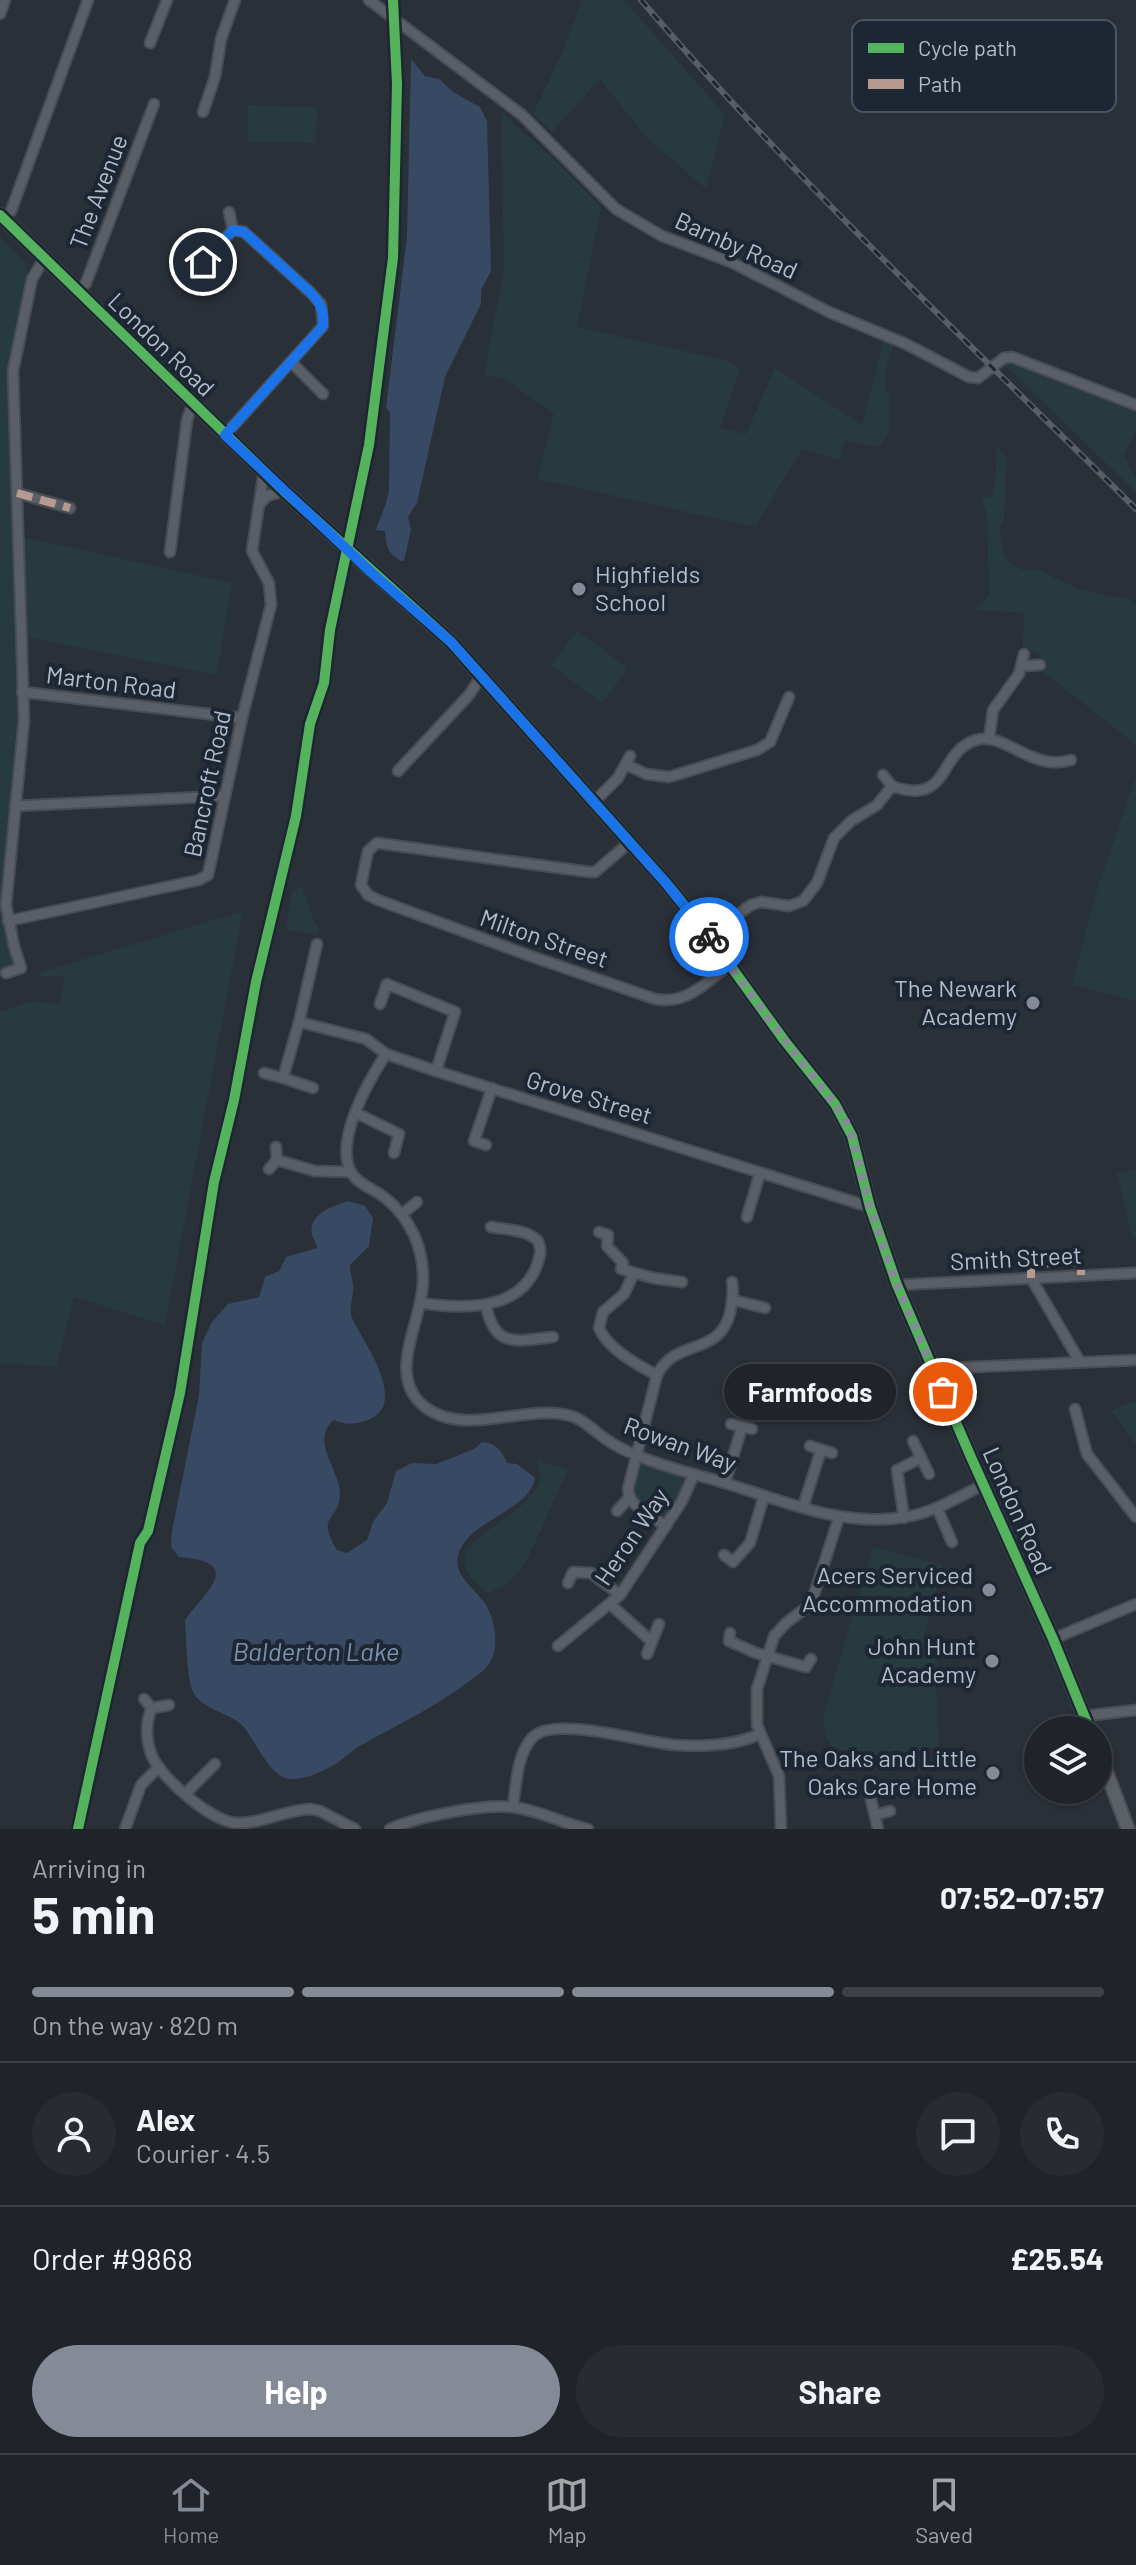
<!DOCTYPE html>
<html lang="en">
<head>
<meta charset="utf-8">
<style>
	body { margin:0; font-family:Barlow,sans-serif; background:#282c32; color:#f1f3f6; height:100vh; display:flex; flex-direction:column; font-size:30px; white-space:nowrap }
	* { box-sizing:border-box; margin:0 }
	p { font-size:26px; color:#a2a4a8 }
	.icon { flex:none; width:44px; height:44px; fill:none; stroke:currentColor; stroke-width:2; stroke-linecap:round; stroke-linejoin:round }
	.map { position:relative; height:1829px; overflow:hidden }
	.drawer { display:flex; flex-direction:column; background:#20242a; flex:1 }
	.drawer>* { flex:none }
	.tools { position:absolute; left:1024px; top:1716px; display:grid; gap:16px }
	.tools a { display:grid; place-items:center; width:88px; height:88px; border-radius:50%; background:#20242a; box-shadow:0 2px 6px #0004,0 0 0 2px #3d4147; font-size:40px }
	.pin { position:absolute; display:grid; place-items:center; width:68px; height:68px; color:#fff; margin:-34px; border:4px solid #fff; border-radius:50%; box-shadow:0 2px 8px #0007 }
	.courier { position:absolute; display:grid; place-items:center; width:80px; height:80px; margin:-40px; border:6px solid #1a73e8; border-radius:50%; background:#fff; color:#222; box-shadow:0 2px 10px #0007 }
	.bubble { position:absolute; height:56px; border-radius:28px; background:#20242a; box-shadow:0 2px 6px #0004,0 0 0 2px #3d4147; font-size:26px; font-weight:700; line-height:56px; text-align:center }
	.summary em { font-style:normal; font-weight:700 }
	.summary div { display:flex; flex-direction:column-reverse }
	.summary { display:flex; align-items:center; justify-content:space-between; height:136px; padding:0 32px }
	h1 { font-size:52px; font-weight:700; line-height:60px }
	.bar { display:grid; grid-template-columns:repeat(4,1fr); gap:12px 8px; align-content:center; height:96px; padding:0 32px }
	.bar i { height:10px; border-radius:6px; background:#3d4147 }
	.bar .current { background:#848b96 }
	.bar p { grid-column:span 4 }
	.line { display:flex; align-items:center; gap:20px; padding:0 32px; border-top:2px solid #3d4147 }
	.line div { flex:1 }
	.round { display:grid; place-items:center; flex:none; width:84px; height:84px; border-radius:42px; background:#282c32 }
	.primary-button { display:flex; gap:16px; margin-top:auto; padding:16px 32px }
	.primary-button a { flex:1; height:92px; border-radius:48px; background:#848b96; color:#fff; font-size:32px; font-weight:700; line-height:92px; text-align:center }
	.primary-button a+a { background:#282c32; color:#f1f3f6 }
	.menu { display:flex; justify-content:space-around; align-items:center; height:112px; border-top:2px solid #3d4147; background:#20242a; font-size:22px; color:#a2a4a8 }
	.menu a { display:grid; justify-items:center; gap:4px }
	.menu .current { color:#848b96 }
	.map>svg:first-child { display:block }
</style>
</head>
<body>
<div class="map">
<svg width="1136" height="1829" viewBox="0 0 1136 1829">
	<rect width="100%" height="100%" fill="#2a3038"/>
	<g fill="#273a3e">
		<polygon points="582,0 624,0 725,115 706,189 645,136 600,79 552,132 533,114 562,53"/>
		<polygon points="248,105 317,107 316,143 248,142"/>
		<path d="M 501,112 L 557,162 L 601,207 L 577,327 L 728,361 L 740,368 L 720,428 L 746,434 L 775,368 L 862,425 L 884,339 L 894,343 C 890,359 878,382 890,396 L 889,431 L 879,447 L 845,441 L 839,460 L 802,449 L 755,527 L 537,479 L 554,414 L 505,379 L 484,375 L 504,269 Z"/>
		<polygon points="0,238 25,263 28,275 8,370 18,720 4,893 4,923 14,964 0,971"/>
		<polygon points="1010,363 1136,411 1136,431 1124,456 1136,479 1136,492 1004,364"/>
		<polygon points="997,447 1007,459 1004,520 999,529 1003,553 1012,565 1023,570 1039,570 1076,588 1117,598 1125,597 1136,604 1136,745 1041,670 1039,654 1022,648 1025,613 975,610 989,595 987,513 980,499 992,496 995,483"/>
		<polygon points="23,537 232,583 217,675 25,637"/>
		<polygon points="577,631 628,668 602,703 551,665"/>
		<polygon points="1136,776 1136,1001 1072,985 1095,896"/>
		<polygon points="302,887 315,924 319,929 318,936 285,929 293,890"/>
		<polygon points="243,911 165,1325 74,1297 56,1367 0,1363 0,1012 32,1001 59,1004 64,981 62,976 46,977 35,974"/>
		<polygon points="1136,1169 1136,1238 1132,1238 1117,1173"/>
		<polygon points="1136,1401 1136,1445 1111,1410"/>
		<path d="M 537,1460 L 568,1470 L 526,1562 L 509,1582 L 489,1593 C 471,1580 463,1574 466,1551 C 489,1522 529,1513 541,1477 Z"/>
		<path d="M 642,1465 L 683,1478 L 679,1496 L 665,1516 L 660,1516 L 637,1501 C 633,1489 631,1474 642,1465 Z"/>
		<polygon points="873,1547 943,1565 923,1640 938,1648 936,1683 939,1747 878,1756 832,1748 826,1735 823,1716"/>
	</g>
	<g fill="#384963">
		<path d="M 411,59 L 425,76 L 439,79 L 453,92 L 480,107 L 487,121 L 491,271 L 481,290 L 481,304 L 445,377 L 417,503 L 408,517 L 411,530 L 404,561 L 402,561 C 387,554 386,545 385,531 L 376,530 L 386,503 L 389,490 L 390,412 L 386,408 L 407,237 Z"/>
		<path d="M 348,1201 L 365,1206 L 373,1218 L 369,1246 L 350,1265 C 350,1272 352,1277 353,1284 C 355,1295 347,1309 353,1320 C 364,1343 408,1402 370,1419 C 358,1424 346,1426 334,1420 C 310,1440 338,1467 340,1492 C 341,1522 314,1513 337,1550 L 347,1553 L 367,1540 L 373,1522 L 387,1503 L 396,1471 L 412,1463 L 436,1464 L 474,1449 L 482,1442 C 495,1442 503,1452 507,1463 L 517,1464 L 535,1478 C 530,1509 478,1518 462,1546 C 447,1572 472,1585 484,1602 C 496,1618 500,1650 488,1665 C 482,1673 472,1679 464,1685 C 433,1708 399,1724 365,1743 C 352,1749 343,1761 330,1767 C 319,1773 303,1780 290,1779 C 270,1778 255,1740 243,1726 C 230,1713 201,1709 193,1692 C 187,1679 186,1636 185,1620 C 205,1592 246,1562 179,1557 L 171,1547 L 172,1531 L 199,1395 L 202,1343 L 212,1322 L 228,1304 L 259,1297 L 265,1277 L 279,1271 L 286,1257 L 317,1248 C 316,1243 314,1239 312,1235 C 307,1215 333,1206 348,1201 Z"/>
	</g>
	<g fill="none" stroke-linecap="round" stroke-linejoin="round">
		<defs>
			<g id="minor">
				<polyline points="369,0 522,115 616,209 662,236 731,262 829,312 906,344 969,377 978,378 1004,358 1012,357 1136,405"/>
				<polyline points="0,14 5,0"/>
				<polyline points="150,43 167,0"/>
				<polyline points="203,112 215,77 221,39 235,0"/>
				<polyline points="4,219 11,211 88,0"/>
				<polyline points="203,262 233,230"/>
				<polyline points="78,292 86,283 154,104"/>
				<polyline points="291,362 323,394"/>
				<polyline points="225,435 323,326 321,304 311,293 244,232 233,230 229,212"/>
				<polyline points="17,493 70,508"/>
				<polyline points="259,505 267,496 284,491"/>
				<polyline points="170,552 187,420 193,403"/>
				<polyline points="1022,666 1040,665"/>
				<polyline points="22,692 242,718"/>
				<polyline points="989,739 993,710 1019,674 1024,654"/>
				<polyline points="627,765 646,774 669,777 757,750 770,742 789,697"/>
				<polyline points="398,771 469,695 482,675"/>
				<polyline points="883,775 892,786"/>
				<polyline points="594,802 618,778 630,756"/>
				<polyline points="15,806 225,796"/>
				<path d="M 630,842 L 595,872 L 589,872 L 377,843 L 368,851 L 361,885 L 368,895 L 378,900 L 533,957 L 655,999 C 688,1005 704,983 730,965"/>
				<polyline points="8,921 199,880 208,875 242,718 271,605 269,583 252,551 264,471"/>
				<path d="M 709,936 L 751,905 L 761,902 L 789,906 L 803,901 L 817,883 L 834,838 L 851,821 L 877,805 L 892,786 C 951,807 937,752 976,740 C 1005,731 1031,772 1071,760"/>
				<polyline points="6,973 21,968 14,946 6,905 24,720 13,371 32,279 44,259"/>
				<polyline points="380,1004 387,984 455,1012 436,1071"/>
				<polyline points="299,1022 366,1039 386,1054 436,1071 870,1207"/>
				<path d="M 386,1054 C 369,1080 334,1140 351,1172 C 357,1184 374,1189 384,1197 C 411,1218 424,1249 423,1282 C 422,1323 385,1376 425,1407 C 467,1439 531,1401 574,1417 C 583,1420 591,1428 599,1434 C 609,1442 623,1450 636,1455 C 663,1467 694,1474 722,1482 C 781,1500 842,1528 905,1517 C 933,1513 958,1497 983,1485"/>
				<polyline points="264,1073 283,1078"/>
				<polyline points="313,1088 283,1078 299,1022 317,944"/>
				<polyline points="356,1113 399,1134 394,1153"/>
				<polyline points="486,1145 474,1141 492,1088"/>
				<polyline points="277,1160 315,1171 351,1172"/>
				<polyline points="269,1169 277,1160 276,1147"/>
				<polyline points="402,1214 417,1202"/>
				<polyline points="747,1217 760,1173"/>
				<polyline points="599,1232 608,1235 607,1246 623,1263 621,1269 653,1278 682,1282"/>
				<path d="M 634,1273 L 624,1294 L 603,1312 L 599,1328 C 608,1349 637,1365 657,1375"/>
				<polyline points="1031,1278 1080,1362"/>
				<polyline points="897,1285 1136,1273"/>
				<polyline points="733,1300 765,1308"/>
				<path d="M 421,1303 C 461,1309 520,1312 537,1265 C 540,1256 542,1250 538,1241 C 526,1229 508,1230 491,1227"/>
				<path d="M 486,1305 C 494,1349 517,1341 553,1337"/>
				<polyline points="935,1374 950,1368 1136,1360"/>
				<polyline points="1075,1409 1087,1454 1136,1517"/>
				<polyline points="731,1424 752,1429"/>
				<polyline points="913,1441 929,1474"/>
				<polyline points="810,1446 832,1453"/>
				<polyline points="725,1483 742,1427"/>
				<polyline points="803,1507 821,1450"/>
				<polyline points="937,1508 952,1542"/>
				<polyline points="617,1511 629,1498"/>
				<polyline points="904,1518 897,1470 921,1458"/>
				<path d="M 666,1526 C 651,1516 629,1507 628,1489 L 657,1375 C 675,1338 719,1357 730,1313 C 732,1302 734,1292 732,1282"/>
				<polyline points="724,1555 733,1562 750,1543 764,1496"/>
				<polyline points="568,1583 573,1572 591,1573 620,1595"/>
				<polyline points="610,1604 652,1642"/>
				<polyline points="730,1633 729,1641 756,1653 806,1667 811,1659"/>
				<polyline points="1053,1639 1136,1604"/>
				<polyline points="558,1646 620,1595 682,1501 694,1474"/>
				<polyline points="647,1654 659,1624"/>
				<polyline points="144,1699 152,1708 169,1705"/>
				<path d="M 152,1708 C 145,1723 146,1741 152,1756 C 162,1779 212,1822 237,1823 C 261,1824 285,1810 310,1809 L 320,1811 L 355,1829"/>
				<polyline points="1085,1716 1136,1710"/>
				<polyline points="186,1793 215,1764"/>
				<polyline points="871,1800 878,1829"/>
				<path d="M 513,1807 C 516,1785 517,1753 533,1737 C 555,1715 645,1743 676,1745 C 705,1747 734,1746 760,1734"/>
				<polyline points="875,1815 890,1811"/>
				<polyline points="125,1829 141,1785 159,1767"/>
				<path d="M 390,1829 C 416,1817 482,1804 511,1807 C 537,1809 563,1824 588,1829"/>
				<polyline points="781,1829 779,1776 757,1725 757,1689 774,1636 786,1623 811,1604 839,1517"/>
			</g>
			<g id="major">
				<polyline points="0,215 284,491 451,642 666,883 709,936 784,1040 835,1104 852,1136 870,1207 897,1285 970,1455 1053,1639 1090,1730"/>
				<polyline points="1098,1750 1128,1829"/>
			</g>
		</defs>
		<use href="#minor" stroke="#484c53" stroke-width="13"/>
		<use href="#major" stroke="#484c55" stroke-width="16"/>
		<use href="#minor" stroke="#5a5e66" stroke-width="9"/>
		<use href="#major" stroke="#5c6168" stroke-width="12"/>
		<defs>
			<path id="rail" d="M 641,0 C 795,180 968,342 1136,509"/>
		</defs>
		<use href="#rail" stroke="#595d64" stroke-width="6"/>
		<use href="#rail" stroke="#1d2633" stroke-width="3" stroke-dasharray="9" stroke-linecap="butt"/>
		<g stroke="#b69a8f" stroke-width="8" stroke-dasharray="16 8" stroke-linecap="butt">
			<polyline points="17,493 70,508"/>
			<polyline points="1031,1278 1031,1264 1081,1262 1081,1275"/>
		</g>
		<defs>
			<g id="cycleway">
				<polyline points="0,215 284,491 451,642 666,883 709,936 784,1040 835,1104 852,1136 870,1207 897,1285 970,1455 1053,1639 1090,1730"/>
				<polyline points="78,1829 140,1543 148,1531 180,1393 214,1182 234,1100 256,982 296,816 310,724 324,683 330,630 369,445 393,258 397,84 393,0"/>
			</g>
		</defs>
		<use href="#cycleway" stroke="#1d2633" stroke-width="15"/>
		<use href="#cycleway" stroke="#56b35d" stroke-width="10"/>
	</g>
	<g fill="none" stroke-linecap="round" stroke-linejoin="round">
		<polyline stroke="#848b96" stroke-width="8" stroke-dasharray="0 14.4" points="709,937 773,1025 843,1115 852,1136 870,1207 897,1285 943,1392"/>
		<path stroke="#1a73e8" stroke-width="10" d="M 203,262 L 233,230 L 244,232 L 311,293 C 321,304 324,311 323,326 L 225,435 L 372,573 L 451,642 L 666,883 L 709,937"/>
	</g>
	<g fill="#848b96" stroke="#1d2633" stroke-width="3">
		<circle cx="579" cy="589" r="8"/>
		<circle cx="1033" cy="1003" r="8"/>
		<circle cx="989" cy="1590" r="8"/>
		<circle cx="992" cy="1661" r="8"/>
		<circle cx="993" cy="1773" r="8"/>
	</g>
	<g text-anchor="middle" stroke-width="8" stroke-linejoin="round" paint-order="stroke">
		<g font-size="24" fill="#b4bcc9" stroke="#1d2633">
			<text transform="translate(99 192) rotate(-69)" y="8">The Avenue</text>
			<text transform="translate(736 246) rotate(24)" y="8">Barnby Road</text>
			<text transform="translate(161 345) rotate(44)" y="8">London Road</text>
			<text transform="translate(111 683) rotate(7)" y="8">Marton Road</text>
			<text transform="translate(208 784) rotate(-78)" y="8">Bancroft Road</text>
			<text transform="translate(544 939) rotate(19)" y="8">Milton Street</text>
			<text transform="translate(589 1098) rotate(17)" y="8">Grove Street</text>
			<text transform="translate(1016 1259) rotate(-3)" y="8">Smith Street</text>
			<text transform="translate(680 1445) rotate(20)" y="8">Rowan Way</text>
			<text transform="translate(1017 1511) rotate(66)" y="8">London Road</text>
			<text transform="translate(632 1537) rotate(-56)" y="8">Heron Way</text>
		</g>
		<g font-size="24" fill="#b4bcc9" stroke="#1d2633" text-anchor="end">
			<text x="595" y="583" text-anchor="start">Highfields<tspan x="595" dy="28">School</tspan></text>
			<text x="1017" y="997">The Newark<tspan x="1017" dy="28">Academy</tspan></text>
			<text x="973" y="1584">Acers Serviced<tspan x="973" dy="28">Accommodation</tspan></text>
			<text x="976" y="1655">John Hunt<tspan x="976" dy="28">Academy</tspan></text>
			<text x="977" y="1767">The Oaks and Little<tspan x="977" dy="28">Oaks Care Home</tspan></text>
		</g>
		<g font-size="26" font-style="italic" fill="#7c92b1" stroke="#1d2633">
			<text x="316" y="1661">Balderton Lake</text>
		</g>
	</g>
	<rect x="852" y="20" width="264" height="92" rx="12" fill="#1d2633" stroke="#4a5360" stroke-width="2"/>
	<rect x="868" y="43" width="36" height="10" fill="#56b35d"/>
	<rect x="868" y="79" width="36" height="10" fill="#b69a8f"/>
	<g font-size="22" fill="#b4bcc9">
		<text x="918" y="56">Cycle path</text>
		<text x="918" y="92">Path</text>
	</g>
</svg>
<div class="tools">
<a><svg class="icon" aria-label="layers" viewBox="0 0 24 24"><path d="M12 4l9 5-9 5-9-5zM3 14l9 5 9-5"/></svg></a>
</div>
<div class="pin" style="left:943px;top:1392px;background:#ea580c"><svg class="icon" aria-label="bag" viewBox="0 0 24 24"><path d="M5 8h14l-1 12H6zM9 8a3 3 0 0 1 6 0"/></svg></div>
<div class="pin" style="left:203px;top:262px;background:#1f2937"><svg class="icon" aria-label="home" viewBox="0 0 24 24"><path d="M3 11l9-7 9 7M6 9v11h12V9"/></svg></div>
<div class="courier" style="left:709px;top:937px"><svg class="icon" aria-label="bike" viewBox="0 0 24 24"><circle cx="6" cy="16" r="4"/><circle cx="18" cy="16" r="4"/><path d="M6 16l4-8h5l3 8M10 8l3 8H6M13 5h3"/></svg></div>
<div class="bubble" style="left:724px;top:1364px;width:172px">Farmfoods</div>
</div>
<section class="drawer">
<div class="summary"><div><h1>5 min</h1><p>Arriving in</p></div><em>07:52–07:57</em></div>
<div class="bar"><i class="current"></i><i class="current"></i><i class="current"></i><i></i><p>On the way · 820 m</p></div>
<div class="line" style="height:144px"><a class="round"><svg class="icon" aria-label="person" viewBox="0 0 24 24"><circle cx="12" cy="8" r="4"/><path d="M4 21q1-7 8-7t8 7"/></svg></a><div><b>Alex</b><p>Courier · 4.5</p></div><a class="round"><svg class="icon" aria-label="chat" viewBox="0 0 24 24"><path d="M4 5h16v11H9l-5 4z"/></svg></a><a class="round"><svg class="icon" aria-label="phone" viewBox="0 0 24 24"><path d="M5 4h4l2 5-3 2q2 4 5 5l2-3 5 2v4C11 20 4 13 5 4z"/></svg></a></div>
<div class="line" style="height:104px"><div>Order #9868</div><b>£25.54</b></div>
<div class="primary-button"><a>Help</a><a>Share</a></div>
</section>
<nav class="menu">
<a class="current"><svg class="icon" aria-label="home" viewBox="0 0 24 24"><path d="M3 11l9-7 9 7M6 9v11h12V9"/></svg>Home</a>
<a><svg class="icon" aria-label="map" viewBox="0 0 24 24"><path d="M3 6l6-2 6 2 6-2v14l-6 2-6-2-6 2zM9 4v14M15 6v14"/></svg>Map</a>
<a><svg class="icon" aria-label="saved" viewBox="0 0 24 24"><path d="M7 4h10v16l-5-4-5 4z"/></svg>Saved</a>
</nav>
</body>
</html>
